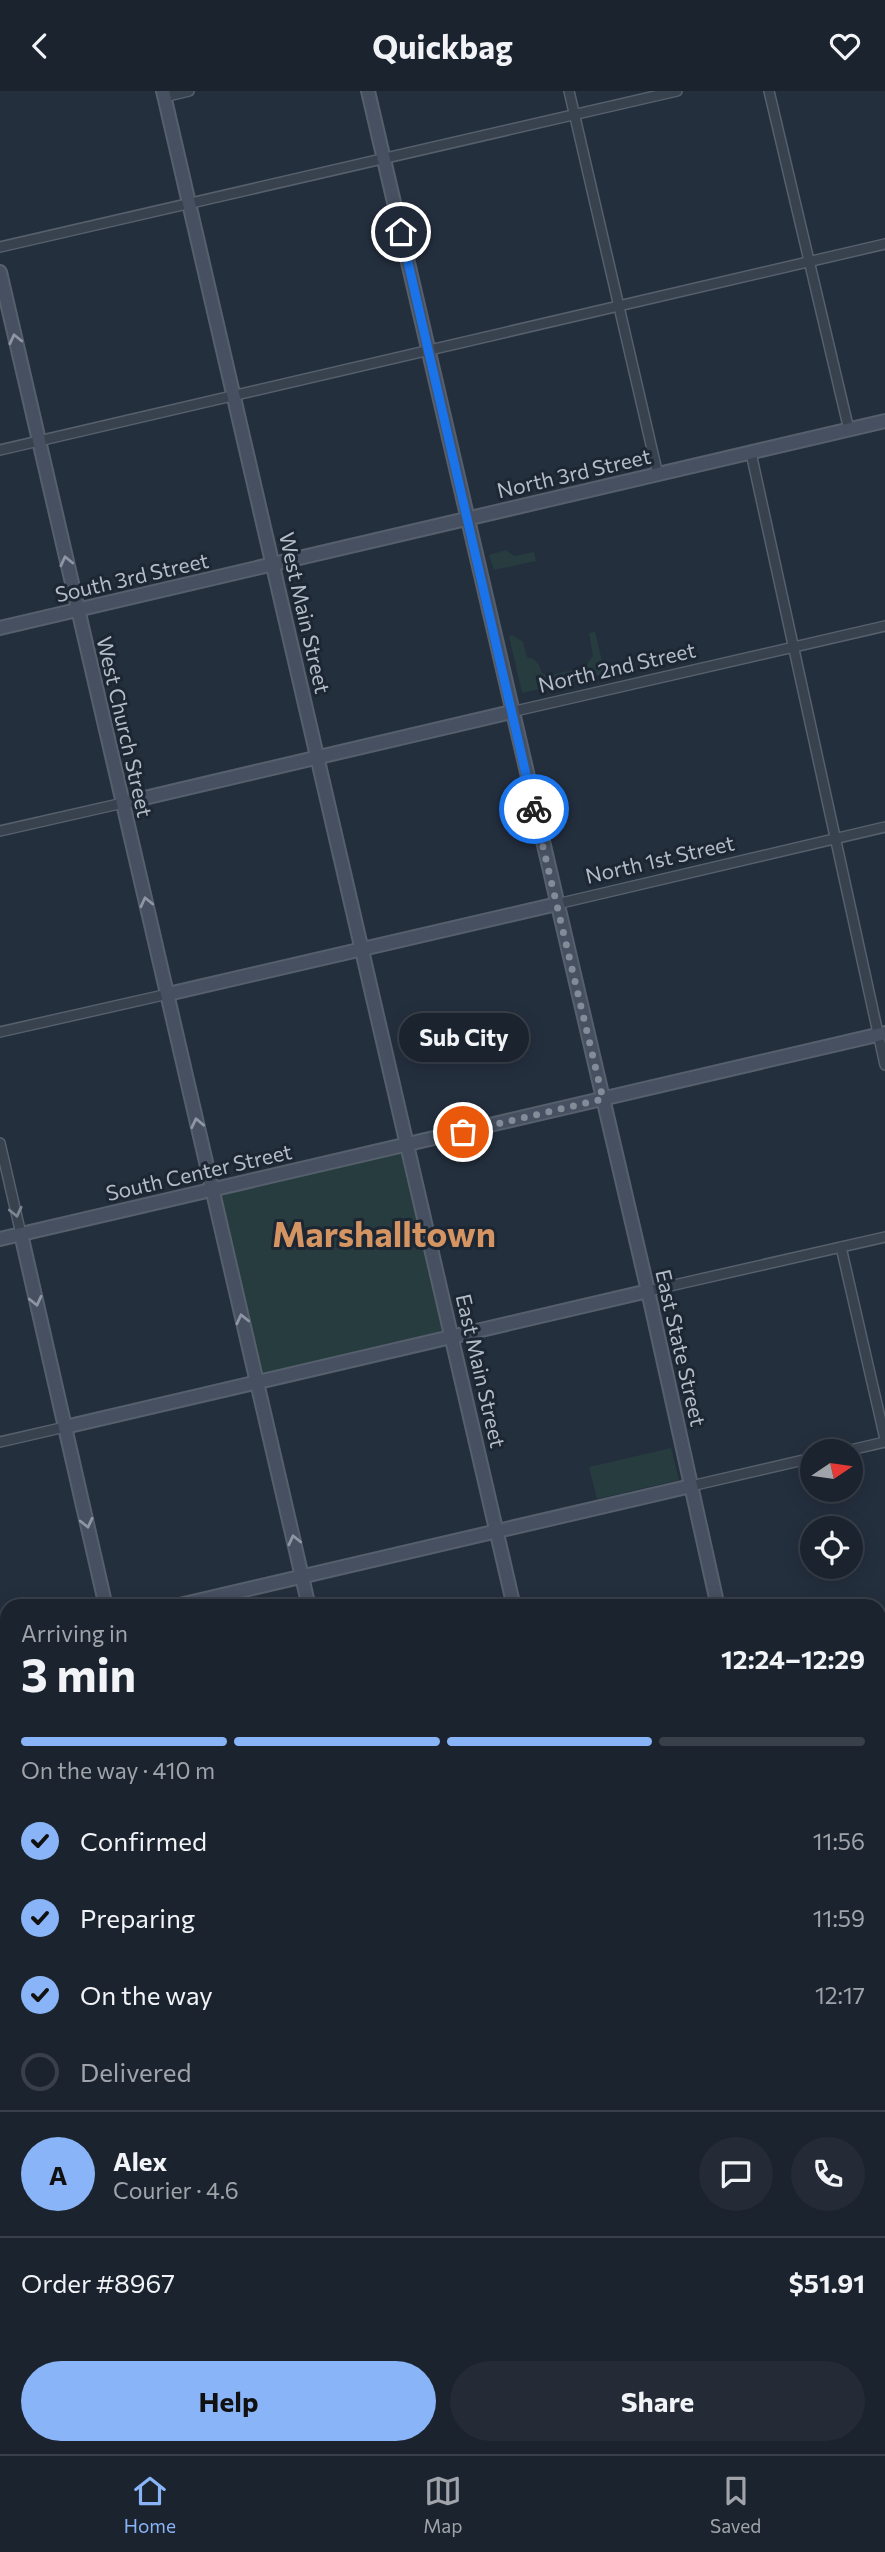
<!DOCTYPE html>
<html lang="en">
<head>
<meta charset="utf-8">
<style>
	body { margin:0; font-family:Commissioner,sans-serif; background:#242b36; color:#f1f3f6; height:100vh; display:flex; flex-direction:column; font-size:26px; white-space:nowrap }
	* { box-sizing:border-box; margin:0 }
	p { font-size:23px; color:#a0a4aa }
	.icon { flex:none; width:38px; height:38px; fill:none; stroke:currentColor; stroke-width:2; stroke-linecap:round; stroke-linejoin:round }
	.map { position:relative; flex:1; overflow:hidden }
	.details { position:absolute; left:0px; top:1508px; width:886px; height:856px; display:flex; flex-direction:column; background:#1b232e; border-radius:21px 21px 0 0; box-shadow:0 4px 18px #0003,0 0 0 2px #39404a }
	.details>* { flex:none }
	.needle { width:46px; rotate:77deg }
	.buttons { position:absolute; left:800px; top:1348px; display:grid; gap:14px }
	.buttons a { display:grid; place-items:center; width:63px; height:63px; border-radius:50%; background:#1b232e; box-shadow:0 4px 18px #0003,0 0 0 2px #39404a; font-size:35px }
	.pin { position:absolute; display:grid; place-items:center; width:60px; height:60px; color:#fff; margin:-30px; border:4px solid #fff; border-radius:50%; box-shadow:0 2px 7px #0007 }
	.courier { position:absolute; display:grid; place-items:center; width:70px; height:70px; margin:-35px; border:5px solid #1a73e8; border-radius:50%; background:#fff; color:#222; box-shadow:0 2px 9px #0007 }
	.bubble { position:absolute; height:49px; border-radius:24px; background:#1b232e; box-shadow:0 4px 18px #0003,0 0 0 2px #39404a; font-size:23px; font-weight:700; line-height:49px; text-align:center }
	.overview em { font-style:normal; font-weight:700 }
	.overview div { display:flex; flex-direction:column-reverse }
	.overview { display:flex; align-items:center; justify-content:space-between; height:119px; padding:0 21px }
	h1 { font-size:46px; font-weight:700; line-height:52px }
	.bar { display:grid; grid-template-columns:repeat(4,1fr); gap:10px 7px; align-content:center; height:84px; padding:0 21px }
	.bar i { height:9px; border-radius:5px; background:#39404a }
	.bar .on { background:#8ab4f8 }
	.bar p { grid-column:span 4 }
	.line { display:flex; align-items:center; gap:18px; padding:0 21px; border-top:2px solid #39404a }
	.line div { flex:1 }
	.round { display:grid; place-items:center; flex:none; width:74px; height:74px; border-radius:37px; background:#242b36 }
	ol { padding:0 21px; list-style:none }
	li { display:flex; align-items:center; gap:21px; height:77px }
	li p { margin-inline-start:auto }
	li .icon { padding:7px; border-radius:50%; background:#8ab4f8; color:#111; stroke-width:4 }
	li:last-child { color:#a0a4aa }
	li i { width:38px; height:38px; border:4px solid #39404a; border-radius:50% }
	.button { display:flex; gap:14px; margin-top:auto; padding:14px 21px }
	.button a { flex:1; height:80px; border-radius:42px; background:#8ab4f8; color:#111; font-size:28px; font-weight:700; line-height:80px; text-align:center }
	.button a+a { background:#242b36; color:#f1f3f6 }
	header { display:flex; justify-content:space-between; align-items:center; height:91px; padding:0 21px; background:#1b232e; font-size:32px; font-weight:700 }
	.tabs { display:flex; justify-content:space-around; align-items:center; height:98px; border-top:2px solid #39404a; background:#1b232e; font-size:19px; color:#a0a4aa }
	.tabs a { display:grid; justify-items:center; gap:4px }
	.tabs .on { color:#8ab4f8 }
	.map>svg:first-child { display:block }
</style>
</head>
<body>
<header><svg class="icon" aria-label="back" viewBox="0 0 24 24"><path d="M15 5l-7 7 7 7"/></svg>Quickbag<svg class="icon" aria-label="heart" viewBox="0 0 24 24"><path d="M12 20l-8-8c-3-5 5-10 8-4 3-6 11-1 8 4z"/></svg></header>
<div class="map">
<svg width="885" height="2363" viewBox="0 0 885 2363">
	<rect width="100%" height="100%" fill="#242f3e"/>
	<g fill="#263c3f">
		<polygon points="506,459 514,465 534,461 536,470 494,479 489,464"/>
		<path d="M 595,541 L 605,583 L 522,602 L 509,545 L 512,544 L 523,551 L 527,566 C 537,569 539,572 542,582 L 547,585 L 585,576 L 593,565 L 589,542 Z"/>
		<polygon points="407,1054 452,1246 257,1292 211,1099"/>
		<polygon points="671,1357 679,1389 597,1408 589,1376"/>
	</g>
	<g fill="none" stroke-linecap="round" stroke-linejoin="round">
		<defs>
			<g id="street">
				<polyline points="569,0 658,384"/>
				<polyline points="769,0 849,339"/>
				<polyline points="164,6 189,0"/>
				<polyline points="0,156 677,0"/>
				<polyline points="0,359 885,153"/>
				<polyline points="751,362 885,974"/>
				<polyline points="511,621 885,535"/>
				<polyline points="0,740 123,712"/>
				<polyline points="557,813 885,736"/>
				<polyline points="0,941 168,903"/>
				<polyline points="0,1052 21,1143"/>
				<polyline points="841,1156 885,1348"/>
				<polyline points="648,1200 885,1146"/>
				<polyline points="0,1351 65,1336"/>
				<polyline points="846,1360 885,1351"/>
				<polyline points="691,1395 812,1367"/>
				<polyline points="0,1555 7,1554"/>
				<polyline points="878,1765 885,1764"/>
				<polyline points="0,1920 7,1949"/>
				<polyline points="0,1958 7,1957"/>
				<polyline points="878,1963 885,1962"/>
				<polyline points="878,2354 885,2353"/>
				<polyline points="105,2357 106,2363"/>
				<polyline points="307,2357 308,2363"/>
				<polyline points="3,2359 9,2357"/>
				<polyline points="842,2363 867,2357"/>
			</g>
			<g id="secondary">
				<polyline points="163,0 514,1516"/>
				<polyline points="368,0 648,1200 718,1516"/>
				<polyline points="0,181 309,1516"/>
				<polyline points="0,537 885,330"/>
				<polyline points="123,712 511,621"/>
				<polyline points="168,903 557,813"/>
				<polyline points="21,1143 106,1516"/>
				<polyline points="0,1148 885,942"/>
				<polyline points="65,1336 648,1200"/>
				<polyline points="171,1516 691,1395"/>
				<polyline points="878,2201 885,2229"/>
				<polyline points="508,2357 509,2363"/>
				<polyline points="716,2357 717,2363"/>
			</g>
			<g id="primary">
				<polyline points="878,1551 885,1550"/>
				<polyline points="0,1757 7,1755"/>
			</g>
		</defs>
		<use href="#street" stroke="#565f6c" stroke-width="12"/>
		<use href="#secondary" stroke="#565f6c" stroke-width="16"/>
		<use href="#primary" stroke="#414a57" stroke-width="18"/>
		<use href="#street" stroke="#38414e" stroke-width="9"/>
		<use href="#secondary" stroke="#465061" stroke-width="12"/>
		<use href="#primary" stroke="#56606e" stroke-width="14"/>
	</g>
	<defs><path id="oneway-chevron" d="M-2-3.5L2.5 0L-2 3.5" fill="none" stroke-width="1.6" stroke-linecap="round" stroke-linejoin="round" transform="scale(1.75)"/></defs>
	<g stroke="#8e96a5">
		<use href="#oneway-chevron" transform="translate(15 248) rotate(-103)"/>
		<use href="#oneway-chevron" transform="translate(66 470) rotate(-103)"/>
		<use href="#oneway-chevron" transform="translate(146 811) rotate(-103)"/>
		<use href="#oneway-chevron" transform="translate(197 1032) rotate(-102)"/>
		<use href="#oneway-chevron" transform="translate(36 1210) rotate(77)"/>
		<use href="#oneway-chevron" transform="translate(242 1228) rotate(-103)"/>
		<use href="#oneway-chevron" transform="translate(87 1432) rotate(77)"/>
		<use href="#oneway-chevron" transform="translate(294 1449) rotate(-103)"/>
	</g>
	<use stroke="#7c8592" href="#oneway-chevron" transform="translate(16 1121) rotate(77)"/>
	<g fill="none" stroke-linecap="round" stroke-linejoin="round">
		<polyline stroke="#828b98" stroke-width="7" stroke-dasharray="0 12.6" points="463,1041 603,1008 534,718"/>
		<polyline stroke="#1a73e8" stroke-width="9" points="401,141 534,718"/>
	</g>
	<g text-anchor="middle" stroke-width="6" stroke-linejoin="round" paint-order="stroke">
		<g font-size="21" fill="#b4bcc9" stroke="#1d2633">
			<text transform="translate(574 383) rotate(-13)" y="7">North 3rd Street</text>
			<text transform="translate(132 487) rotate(-13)" y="7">South 3rd Street</text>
			<text transform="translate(304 522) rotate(77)" y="7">West Main Street</text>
			<text transform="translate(617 577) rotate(-13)" y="7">North 2nd Street</text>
			<text transform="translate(124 636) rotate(77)" y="7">West Church Street</text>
			<text transform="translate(660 769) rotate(-13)" y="7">North 1st Street</text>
			<text transform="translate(199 1082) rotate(-13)" y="7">South Center Street</text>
			<text transform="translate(680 1257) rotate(77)" y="7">East State Street</text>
			<text transform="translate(480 1280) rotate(77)" y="7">East Main Street</text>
		</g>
		<g font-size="35" font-weight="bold" fill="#d59563" stroke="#1d2633">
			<text x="384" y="1156">Marshalltown</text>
		</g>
	</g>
</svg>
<div class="buttons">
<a><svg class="needle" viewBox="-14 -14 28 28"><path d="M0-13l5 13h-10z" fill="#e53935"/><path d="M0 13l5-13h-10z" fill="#a0a4aa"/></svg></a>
<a><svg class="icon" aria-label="locate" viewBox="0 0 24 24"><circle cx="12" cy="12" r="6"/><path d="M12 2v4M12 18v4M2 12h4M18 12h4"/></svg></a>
</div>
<div class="pin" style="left:463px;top:1041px;background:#ea580c"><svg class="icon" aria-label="bag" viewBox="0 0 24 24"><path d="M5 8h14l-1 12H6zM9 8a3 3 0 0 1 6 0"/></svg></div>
<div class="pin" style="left:401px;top:141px;background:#1f2937"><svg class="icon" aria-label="home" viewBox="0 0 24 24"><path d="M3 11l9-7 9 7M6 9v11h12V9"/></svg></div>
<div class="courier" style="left:534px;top:718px"><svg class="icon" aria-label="bike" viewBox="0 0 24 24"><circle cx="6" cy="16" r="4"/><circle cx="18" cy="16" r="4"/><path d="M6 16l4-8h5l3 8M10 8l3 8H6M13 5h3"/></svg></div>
<div class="bubble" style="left:399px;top:922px;width:130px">Sub City</div>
<section class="details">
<div class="overview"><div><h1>3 min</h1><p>Arriving in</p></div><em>12:24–12:29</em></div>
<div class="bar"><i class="on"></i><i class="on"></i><i class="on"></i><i></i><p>On the way · 410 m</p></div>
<ol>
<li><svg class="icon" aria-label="check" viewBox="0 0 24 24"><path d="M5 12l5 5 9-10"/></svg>Confirmed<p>11:56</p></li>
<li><svg class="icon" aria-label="check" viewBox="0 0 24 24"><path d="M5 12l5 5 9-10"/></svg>Preparing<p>11:59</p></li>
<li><svg class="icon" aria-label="check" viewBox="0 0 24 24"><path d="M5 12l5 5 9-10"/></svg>On the way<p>12:17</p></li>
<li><i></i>Delivered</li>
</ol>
<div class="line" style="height:126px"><b class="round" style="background:#8ab4f8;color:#111">A</b><div><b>Alex</b><p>Courier · 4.6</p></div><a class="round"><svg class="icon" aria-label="chat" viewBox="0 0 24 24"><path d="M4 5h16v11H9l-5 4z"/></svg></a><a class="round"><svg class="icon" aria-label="phone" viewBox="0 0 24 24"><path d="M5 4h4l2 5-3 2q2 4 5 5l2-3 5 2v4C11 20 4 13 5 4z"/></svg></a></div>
<div class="line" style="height:91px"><div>Order #8967</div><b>$51.91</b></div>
<div class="button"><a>Help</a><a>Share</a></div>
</section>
</div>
<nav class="tabs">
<a class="on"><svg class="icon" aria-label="home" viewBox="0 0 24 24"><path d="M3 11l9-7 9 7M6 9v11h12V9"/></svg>Home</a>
<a><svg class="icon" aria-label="map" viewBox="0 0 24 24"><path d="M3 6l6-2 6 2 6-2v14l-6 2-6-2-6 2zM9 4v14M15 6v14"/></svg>Map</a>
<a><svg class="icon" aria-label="saved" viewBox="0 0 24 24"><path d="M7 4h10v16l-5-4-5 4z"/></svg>Saved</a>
</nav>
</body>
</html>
